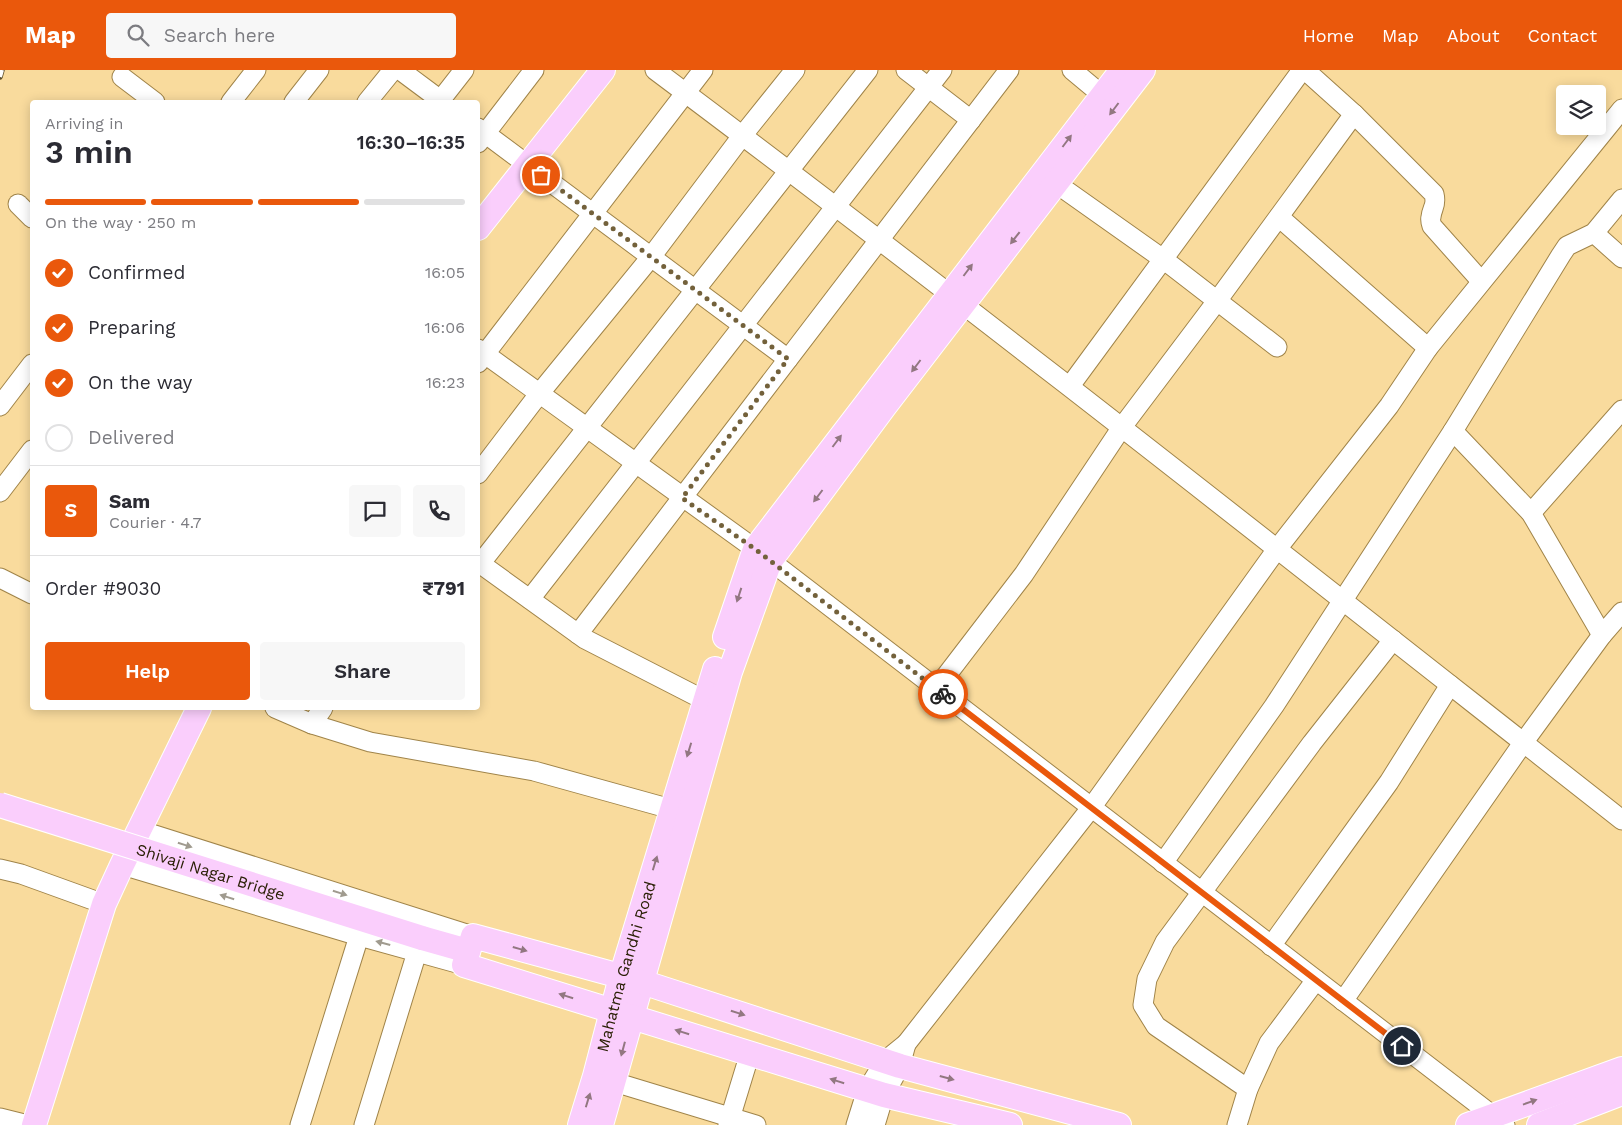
<!DOCTYPE html>
<html lang="en">
<head>
<meta charset="utf-8">
<style>
	body { margin:0; font-family:"Work Sans",sans-serif; background:#f7f7f7; color:#2b2b33; height:100vh; display:flex; flex-direction:column; font-size:19px; white-space:nowrap }
	* { box-sizing:border-box; margin:0 }
	p { font-size:16px; color:#7c7c81 }
	.icon { flex:none; width:28px; height:28px; fill:none; stroke:currentColor; stroke-width:2; stroke-linecap:round; stroke-linejoin:round }
	.map { position:relative; flex:1; overflow:hidden }
	.panel { position:absolute; left:30px; top:30px; width:450px; height:610px; display:flex; flex-direction:column; background:#fff; border-radius:5px; box-shadow:0 2px 12px #0003 }
	.panel>* { flex:none }
	.controls { position:absolute; left:1556px; top:15px; display:grid; gap:10px }
	.controls a { display:grid; place-items:center; width:50px; height:50px; border-radius:5px; background:#fff; box-shadow:0 2px 12px #0003; font-size:25px }
	.pin { position:absolute; display:grid; place-items:center; width:42px; height:42px; color:#fff; margin:-21px; border:2px solid #fff; border-radius:50%; box-shadow:0 1px 5px #0007 }
	.courier { position:absolute; display:grid; place-items:center; width:50px; height:50px; margin:-25px; border:4px solid #ea580c; border-radius:50%; background:#fff; color:#222; box-shadow:0 1px 6px #0007 }
	.headline em { font-style:normal; font-weight:600 }
	.headline div { display:flex; flex-direction:column-reverse }
	.headline { display:flex; align-items:center; justify-content:space-between; height:85px; padding:0 15px }
	h1 { font-size:32px; font-weight:600; line-height:38px }
	.bar { display:grid; grid-template-columns:repeat(4,1fr); gap:8px 5px; align-content:center; height:60px; padding:0 15px }
	.bar i { height:6px; border-radius:4px; background:#e1e1e2 }
	.bar .on { background:#ea580c }
	.bar p { grid-column:span 4 }
	.line { display:flex; align-items:center; gap:12px; padding:0 15px; border-top:1px solid #e1e1e2 }
	.line div { flex:1 }
	.round { display:grid; place-items:center; flex:none; width:52px; height:52px; border-radius:5px; background:#f7f7f7 }
	ol { padding:0 15px; list-style:none }
	li { display:flex; align-items:center; gap:15px; height:55px }
	li p { margin-inline-start:auto }
	li .icon { padding:5px; border-radius:50%; background:#ea580c; color:#fff; stroke-width:4 }
	li:last-child { color:#7c7c81 }
	li i { width:28px; height:28px; border:2px solid #e1e1e2; border-radius:50% }
	.cta { display:flex; gap:10px; margin-top:auto; padding:10px 15px }
	.cta a { flex:1; height:58px; border-radius:5px; background:#ea580c; color:#fff; font-size:20px; font-weight:600; line-height:58px; text-align:center }
	.cta a+a { background:#f7f7f7; color:#2b2b33 }
	header { display:flex; align-items:center; gap:30px; box-sizing:border-box; height:70px; padding:0 25px; background:#ea580c; color:#fff }
	header strong { font-size:24px }
	nav { display:flex; gap:28px; margin-inline-start:auto; font-size:18px }
	.search { width:350px; height:45px; background:#f7f7f7; display:flex; align-items:center; gap:12px; box-sizing:border-box; padding:0 18px; border-radius:5px; color:#7c7c81; font-size:19px }
	.map>svg:first-child { display:block }
</style>
</head>
<body>
<header>
<strong>Map</strong>
<div class="search"><svg class="icon" aria-label="search" viewBox="0 0 24 24"><circle cx="10" cy="10" r="6"/><path d="M15 15l6 6"/></svg>Search here</div>
<nav><a>Home</a><a>Map</a><a>About</a><a>Contact</a></nav>
</header>
<div class="map">
<svg width="1622" height="1055" viewBox="0 0 1622 1055">
	<rect width="100%" height="100%" fill="#f9db9d"/>
	<g fill="none" stroke-linecap="round" stroke-linejoin="round">
		<defs>
			<g id="minor">
				<polyline points="400,0 443,32"/>
				<path d="M 655,0 C 982,245 1301,498 1622,750"/>
				<polyline points="906,0 971,50"/>
				<polyline points="1072,0 1102,25"/>
				<path d="M 1305,0 L 1354,44 L 1434,124 C 1437,136 1432,137 1431,147 C 1430,150 1431,153 1432,156 L 1481,211"/>
				<polyline points="122,7 155,32"/>
				<polyline points="231,32 256,0"/>
				<polyline points="294,32 319,0"/>
				<polyline points="367,32 393,0"/>
				<polyline points="439,32 464,0"/>
				<polyline points="478,58 788,289"/>
				<polyline points="478,73 534,0"/>
				<polyline points="1057,114 1163,189 1277,277"/>
				<polyline points="18,134 32,148"/>
				<polyline points="1279,147 1428,278"/>
				<polyline points="1594,163 1622,188"/>
				<polyline points="478,279 755,479 1505,1055"/>
				<polyline points="478,293 703,0"/>
				<polyline points="1070,316 1302,0"/>
				<polyline points="0,336 32,294"/>
				<polyline points="1453,361 1531,443 1602,565"/>
				<polyline points="478,404 539,324 651,187 742,66 795,0"/>
				<polyline points="0,422 32,380"/>
				<polyline points="1531,443 1622,340"/>
				<polyline points="478,492 585,569 704,630 717,634"/>
				<polyline points="480,494 868,0"/>
				<polyline points="0,508 32,524"/>
				<polyline points="530,529 942,0"/>
				<polyline points="578,564 1009,0"/>
				<polyline points="936,619 1024,504 1122,357 1217,231 1354,44"/>
				<polyline points="275,638 312,654 370,672 534,701 671,739"/>
				<polyline points="312,654 323,638"/>
				<polyline points="139,760 473,866"/>
				<polyline points="1163,793 1274,636 1453,361 1561,185 1567,176 1594,163 1622,129"/>
				<polyline points="122,795 359,866 464,895"/>
				<polyline points="0,799 21,804 104,834"/>
				<polyline points="1271,876 1389,712 1450,615"/>
				<polyline points="1343,931 1523,673 1602,565 1622,542"/>
				<polyline points="906,974 1091,738 1277,479 1389,336 1428,278 1622,39"/>
				<polyline points="601,1008 756,1055"/>
				<polyline points="1248,1019 1156,956 1143,935 1147,909 1165,872 1312,673 1393,570"/>
				<polyline points="0,1048 28,1055"/>
				<polyline points="300,1055 359,866"/>
				<polyline points="364,1055 417,882"/>
				<polyline points="728,1055 750,983"/>
				<polyline points="856,1055 867,1020 885,991 906,974 900,996 884,1025 875,1055"/>
				<polyline points="1237,1055 1248,1019 1269,973 1316,910"/>
			</g>
			<g id="major">
				<polyline points="478,158 603,0"/>
				<polyline points="725,567 755,479 1122,0"/>
				<polyline points="422,868 468,881"/>
				<polyline points="34,1055 104,834 122,795 199,638"/>
				<path id="s1" d="M 580,1055 L 595,1006 L 621,907 L 715,599"/>
				<polyline points="601,1055 730,602 770,491 884,337 1143,0"/>
				<polyline points="1010,1055 884,1025 464,895 473,866 642,912 900,996 1119,1055"/>
				<polyline points="1468,1055 1622,999"/>
				<polyline points="1539,1055 1622,1023"/>
			</g>
		</defs>
		<use href="#minor" stroke="#a08449" stroke-width="21"/>
		<use href="#major" stroke="#fff" stroke-width="26"/>
		<use href="#minor" stroke="#fff" stroke-width="19"/>
		<use href="#major" stroke="#facefc" stroke-width="24"/>
		<defs>
			<polyline id="rail" points="0,7 2,0"/>
		</defs>
		<use href="#rail" stroke="#5c4d2a" stroke-width="5.5"/>
		<use href="#rail" stroke="#fff" stroke-width="4" stroke-dasharray="11" stroke-linecap="butt"/>
		<defs>
			<g id="major-bridge">
				<path id="s2" d="M 0,735 L 422,868"/>
			</g>
		</defs>
		<use href="#major-bridge" stroke="#fff" stroke-width="26" stroke-linecap="butt"/>
		<use href="#major-bridge" stroke="#facefc" stroke-width="24"/>
	</g>
	<defs><path id="oneway-solid" d="M-6-.8H1V-3.2L6.5 0L1 3.2V.8H-6Z" transform="scale(1.25)"/></defs>
	<g fill="#927781">
		<use href="#oneway-solid" transform="translate(1114 39) rotate(127)"/>
		<use href="#oneway-solid" transform="translate(1067 71) rotate(-53)"/>
		<use href="#oneway-solid" transform="translate(1015 168) rotate(128)"/>
		<use href="#oneway-solid" transform="translate(968 200) rotate(-53)"/>
		<use href="#oneway-solid" transform="translate(916 296) rotate(127)"/>
		<use href="#oneway-solid" transform="translate(837 371) rotate(-53)"/>
		<use href="#oneway-solid" transform="translate(818 426) rotate(127)"/>
		<use href="#oneway-solid" transform="translate(739 525) rotate(108)"/>
		<use href="#oneway-solid" transform="translate(689 680) rotate(107)"/>
		<use href="#oneway-solid" transform="translate(655 793) rotate(-73)"/>
		<use href="#oneway-solid" transform="translate(520 879) rotate(16)"/>
		<use href="#oneway-solid" transform="translate(566 926) rotate(-163)"/>
		<use href="#oneway-solid" transform="translate(738 943) rotate(18)"/>
		<use href="#oneway-solid" transform="translate(682 962) rotate(-162)"/>
		<use href="#oneway-solid" transform="translate(623 979) rotate(105)"/>
		<use href="#oneway-solid" transform="translate(947 1008) rotate(15)"/>
		<use href="#oneway-solid" transform="translate(837 1011) rotate(-163)"/>
		<use href="#oneway-solid" transform="translate(588 1030) rotate(-73)"/>
		<use href="#oneway-solid" transform="translate(1530 1032) rotate(-20)"/>
	</g>
	<g fill="#a09b8f">
		<use href="#oneway-solid" transform="translate(185 775) rotate(18)"/>
		<use href="#oneway-solid" transform="translate(340 823) rotate(18)"/>
		<use href="#oneway-solid" transform="translate(227 827) rotate(-163)"/>
		<use href="#oneway-solid" transform="translate(383 873) rotate(-165)"/>
	</g>
	<g fill="none" stroke-linecap="round" stroke-linejoin="round">
		<polyline stroke="#73613b" stroke-width="5" stroke-dasharray="0 9" points="541,105 788,289 682,428 755,479 943,624"/>
		<polyline stroke="#ea580c" stroke-width="6" points="943,624 1402,976"/>
	</g>
	<g text-anchor="middle" stroke-width="4" stroke-linejoin="round" paint-order="stroke">
		<g font-size="16" fill="#2b2006" stroke="#fff">
			<text dy="6" stroke="none"><textPath href="#s2" startOffset="221">Shivaji Nagar Bridge</textPath></text>
			<text dy="6" stroke="none"><textPath href="#s1" startOffset="165">Mahatma Gandhi Road</textPath></text>
		</g>
	</g>
</svg>
<div class="controls">
<a><svg class="icon" aria-label="layers" viewBox="0 0 24 24"><path d="M12 4l9 5-9 5-9-5zM3 14l9 5 9-5"/></svg></a>
</div>
<div class="pin" style="left:541px;top:105px;background:#ea580c"><svg class="icon" aria-label="bag" viewBox="0 0 24 24"><path d="M5 8h14l-1 12H6zM9 8a3 3 0 0 1 6 0"/></svg></div>
<div class="pin" style="left:1402px;top:976px;background:#1f2937"><svg class="icon" aria-label="home" viewBox="0 0 24 24"><path d="M3 11l9-7 9 7M6 9v11h12V9"/></svg></div>
<div class="courier" style="left:943px;top:624px"><svg class="icon" aria-label="bike" viewBox="0 0 24 24"><circle cx="6" cy="16" r="4"/><circle cx="18" cy="16" r="4"/><path d="M6 16l4-8h5l3 8M10 8l3 8H6M13 5h3"/></svg></div>
<section class="panel">
<div class="headline"><div><h1>3 min</h1><p>Arriving in</p></div><em>16:30–16:35</em></div>
<div class="bar"><i class="on"></i><i class="on"></i><i class="on"></i><i></i><p>On the way · 250 m</p></div>
<ol>
<li><svg class="icon" aria-label="check" viewBox="0 0 24 24"><path d="M5 12l5 5 9-10"/></svg>Confirmed<p>16:05</p></li>
<li><svg class="icon" aria-label="check" viewBox="0 0 24 24"><path d="M5 12l5 5 9-10"/></svg>Preparing<p>16:06</p></li>
<li><svg class="icon" aria-label="check" viewBox="0 0 24 24"><path d="M5 12l5 5 9-10"/></svg>On the way<p>16:23</p></li>
<li><i></i>Delivered</li>
</ol>
<div class="line" style="height:90px"><b class="round" style="background:#ea580c;color:#fff">S</b><div><b>Sam</b><p>Courier · 4.7</p></div><a class="round"><svg class="icon" aria-label="chat" viewBox="0 0 24 24"><path d="M4 5h16v11H9l-5 4z"/></svg></a><a class="round"><svg class="icon" aria-label="phone" viewBox="0 0 24 24"><path d="M5 4h4l2 5-3 2q2 4 5 5l2-3 5 2v4C11 20 4 13 5 4z"/></svg></a></div>
<div class="line" style="height:65px"><div>Order #9030</div><b>₹791</b></div>
<div class="cta"><a>Help</a><a>Share</a></div>
</section>
</div>
</body>
</html>
